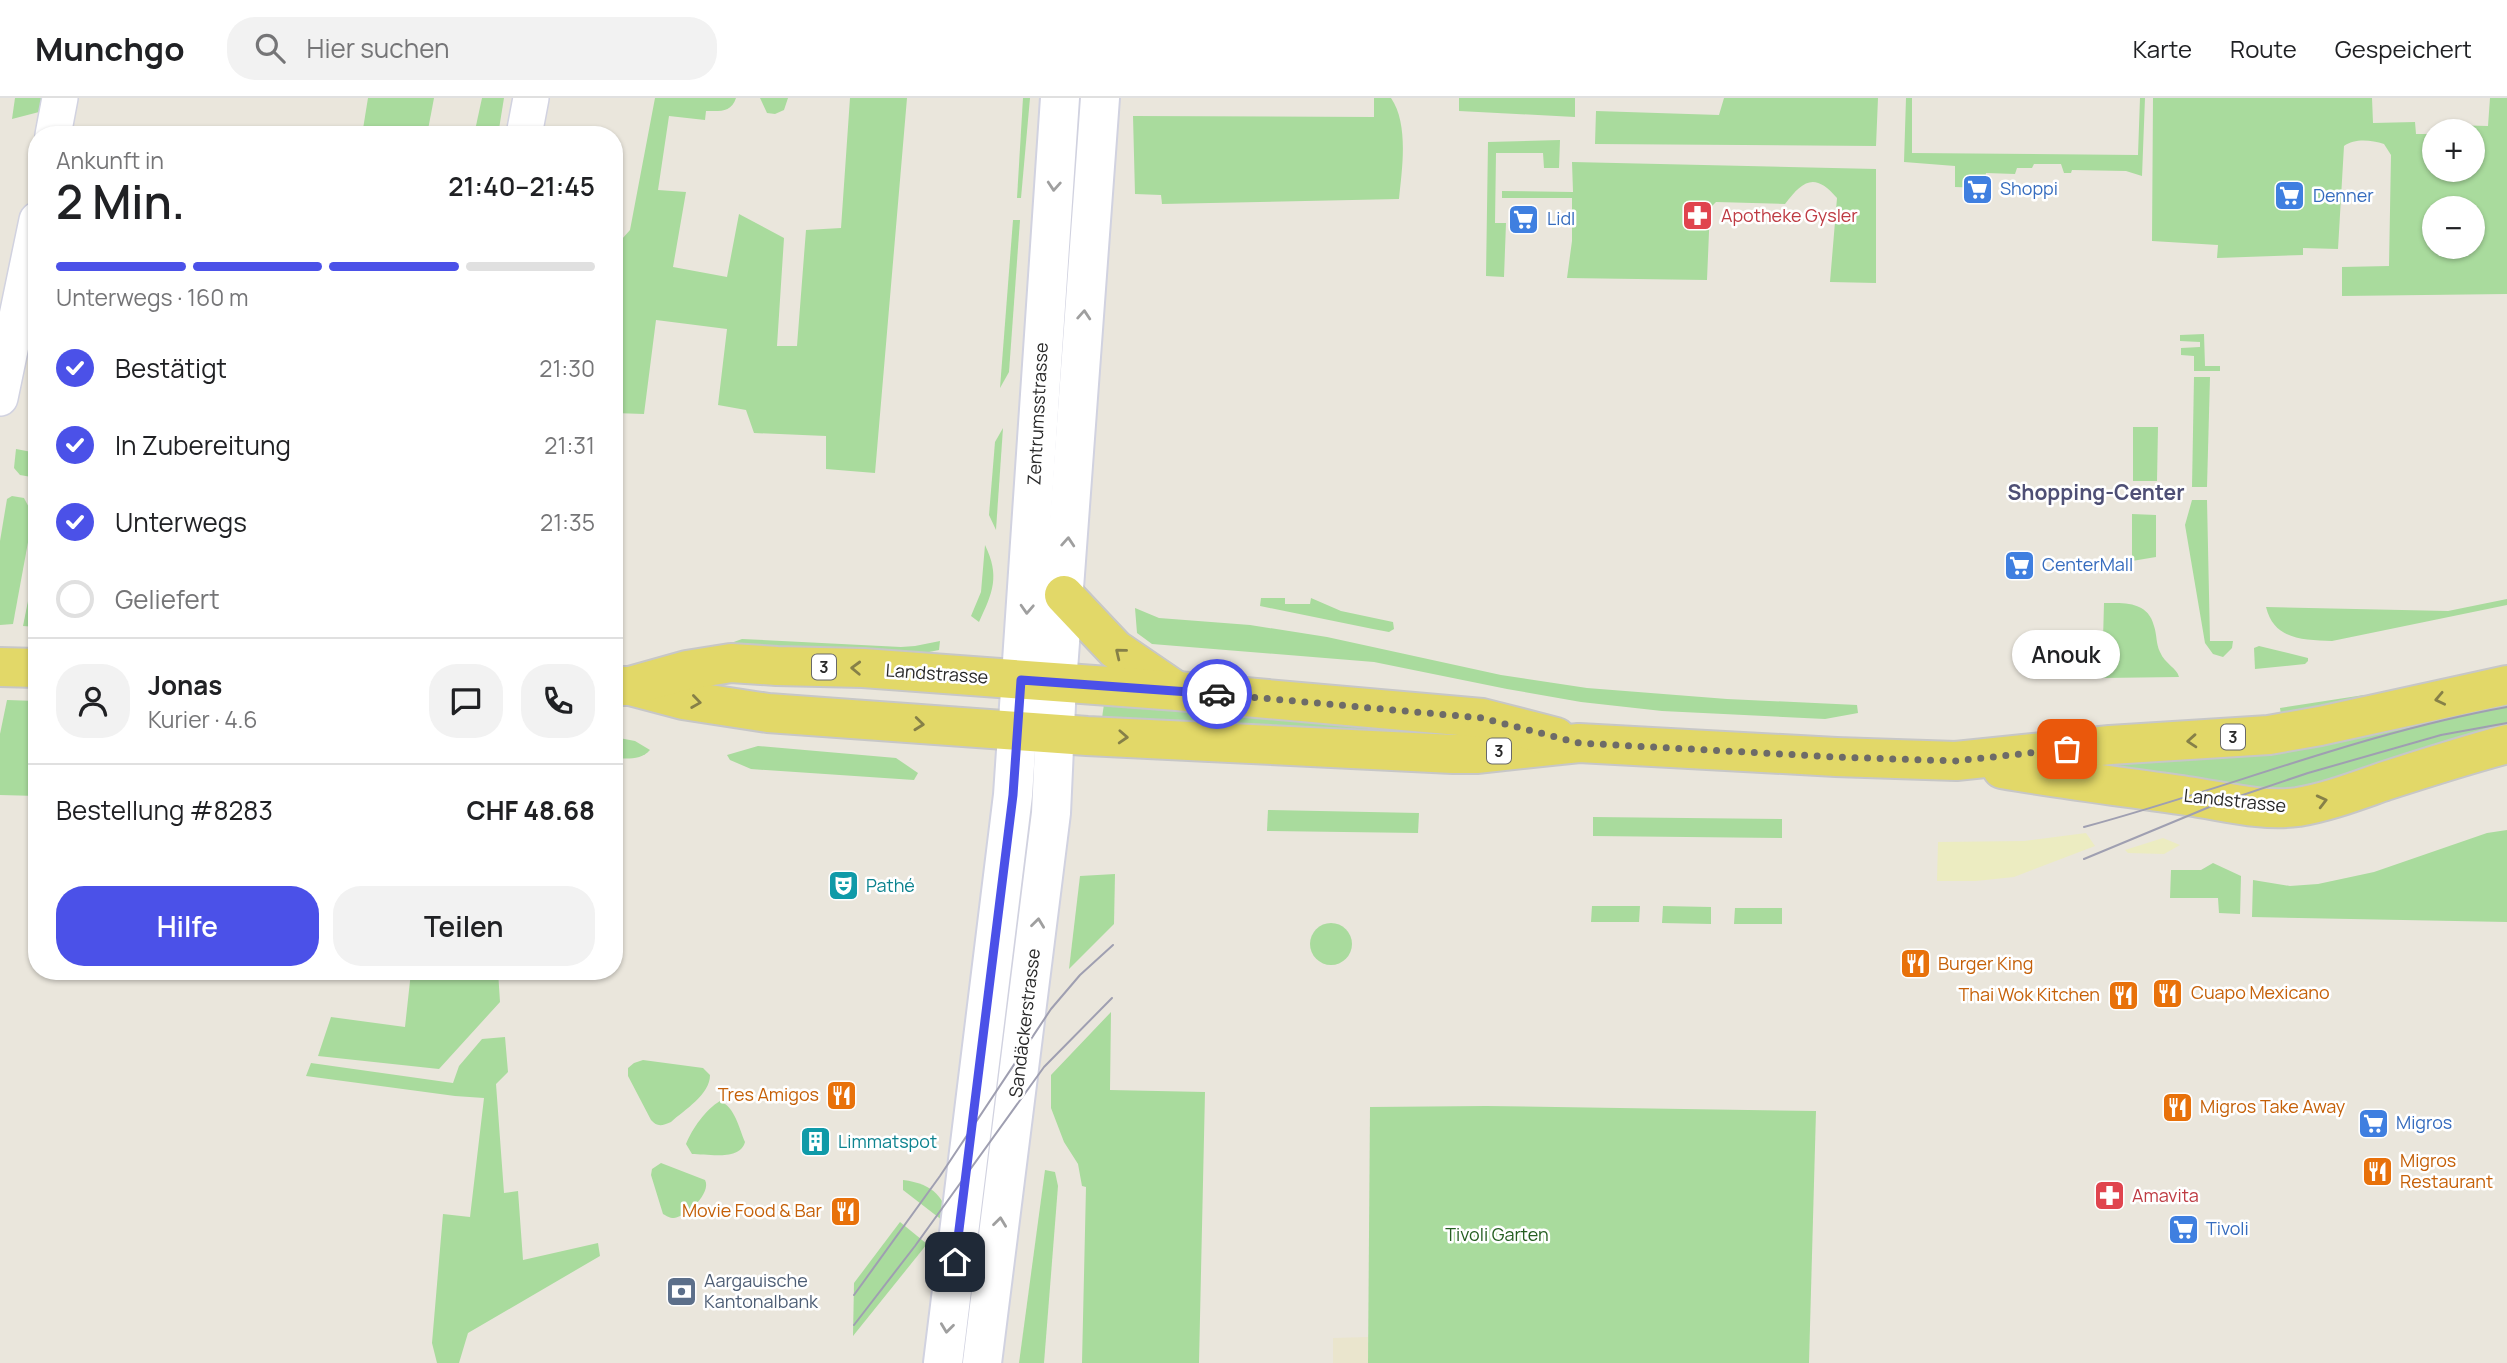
<!DOCTYPE html>
<html lang="de">
<head>
<meta charset="utf-8">
<style>
	body { margin:0; font-family:Manrope,sans-serif; background:#f2f2f2; color:#202124; height:100vh; display:flex; flex-direction:column; font-size:26px; white-space:nowrap }
	* { box-sizing:border-box; margin:0 }
	p { font-size:23px; color:#757577 }
	.icon { flex:none; width:38px; height:38px; fill:none; stroke:currentColor; stroke-width:2; stroke-linecap:round; stroke-linejoin:round }
	.map { position:relative; flex:1; overflow:hidden }
	.details { position:absolute; left:28px; top:28px; width:595px; height:854px; display:flex; flex-direction:column; background:#fff; border-radius:28px; box-shadow:0 2px 5px #0004 }
	.details>* { flex:none }
	.tools { position:absolute; left:2422px; top:21px; display:grid; gap:14px }
	.tools a { display:grid; place-items:center; width:63px; height:63px; border-radius:50%; background:#fff; box-shadow:0 2px 5px #0004; font-size:35px }
	.pin { position:absolute; display:grid; place-items:center; width:60px; height:60px; color:#fff; margin:-30px; border-radius:14px; box-shadow:0 4px 10px #0006 }
	.courier { position:absolute; display:grid; place-items:center; width:70px; height:70px; margin:-35px; border:5px solid #4b51e8; border-radius:50%; background:#fff; color:#222; box-shadow:0 2px 9px #0007 }
	.bubble { position:absolute; height:49px; border-radius:24px; background:#fff; box-shadow:0 2px 5px #0004; font-size:23px; font-weight:600; line-height:49px; text-align:center }
	.summary em { font-style:normal; font-weight:600 }
	.summary div { display:flex; flex-direction:column-reverse }
	.summary { display:flex; align-items:center; justify-content:space-between; height:119px; padding:0 28px }
	h1 { font-size:46px; font-weight:600; line-height:52px }
	.bar { display:grid; grid-template-columns:repeat(4,1fr); gap:10px 7px; align-content:center; height:84px; padding:0 28px }
	.bar i { height:9px; border-radius:5px; background:#e0e0e0 }
	.bar .active { background:#4b51e8 }
	.bar p { grid-column:span 4 }
	.line { display:flex; align-items:center; gap:18px; padding:0 28px; border-top:2px solid #e0e0e0 }
	.line div { flex:1 }
	.round { display:grid; place-items:center; flex:none; width:74px; height:74px; border-radius:28px; background:#f2f2f2 }
	ol { padding:0 28px; list-style:none }
	li { display:flex; align-items:center; gap:21px; height:77px }
	li p { margin-inline-start:auto }
	li .icon { padding:7px; border-radius:50%; background:#4b51e8; color:#fff; stroke-width:4 }
	li:last-child { color:#757577 }
	li i { width:38px; height:38px; border:4px solid #e0e0e0; border-radius:50% }
	.primary-button { display:flex; gap:14px; margin-top:auto; padding:14px 28px }
	.primary-button a { flex:1; height:80px; border-radius:28px; background:#4b51e8; color:#fff; font-size:28px; font-weight:600; line-height:80px; text-align:center }
	.primary-button a+a { background:#f2f2f2; color:#202124 }
	header { display:flex; align-items:center; gap:42px; box-sizing:border-box; height:98px; padding:0 35px; background:#fff; border-bottom:2px solid #e0e0e0 }
	header strong { font-size:33px }
	nav { display:flex; gap:38px; margin-inline-start:auto; font-size:24px }
	.search { width:490px; height:63px; background:#f2f2f2; display:flex; align-items:center; gap:18px; box-sizing:border-box; padding:0 24px; border-radius:28px; color:#757577; font-size:26px }
	.map>svg:first-child { display:block }
</style>
</head>
<body>
<header>
<strong>Munchgo</strong>
<div class="search"><svg class="icon" aria-label="search" viewBox="0 0 24 24"><circle cx="10" cy="10" r="6"/><path d="M15 15l6 6"/></svg>Hier suchen</div>
<nav><a>Karte</a><a>Route</a><a>Gespeichert</a></nav>
</header>
<div class="map">
<svg width="2507" height="1265" viewBox="0 0 2507 1265">
	<rect width="100%" height="100%" fill="#eae6dc"/>
	<polygon fill="#eae5cd" points="1368,1239 1368,1265 1333,1265 1333,1240"/>
	<g fill="#a9db9d" fill-rule="evenodd">
		<polygon points="15,0 42,0 39,14 12,21"/>
		<polygon points="368,0 434,0 427,37 362,37"/>
		<polygon points="482,0 504,0 498,37 474,37"/>
		<path d="M 655,0 L 736,0 C 731,15 720,13 706,13 L 705,22 L 669,18 L 658,92 L 686,94 L 673,169 L 727,179 L 739,116 L 784,140 L 777,248 L 797,248 L 806,132 L 841,130 L 850,0 L 907,0 L 875,375 L 826,371 L 826,338 L 754,335 L 746,312 L 718,307 L 727,231 L 656,222 L 644,316 L 614,315 L 614,293 L 621,256 L 614,256 L 614,150 L 630,132 Z"/>
		<polygon points="760,0 788,0 784,12 775,16 767,15"/>
		<polygon points="1023,0 1030,0 1021,100 1017,100"/>
		<path d="M 1374,0 L 1391,0 C 1409,26 1402,71 1399,101 L 1162,106 L 1161,97 L 1135,96 L 1133,18 L 1374,19 Z"/>
		<polygon points="1459,0 1575,0 1575,19 1459,13"/>
		<polygon points="1724,0 1878,0 1876,48 1595,46 1596,13 1719,17"/>
		<polygon points="1906,0 1912,0 1912,55 2138,57 2140,0 2145,0 2142,78 2126,73 2072,72 2071,75 2064,75 2061,66 2034,66 2032,70 2017,70 2015,76 1986,75 1984,90 1955,89 1955,68 1904,64"/>
		<path d="M 2153,0 L 2372,0 L 2373,25 L 2415,24 L 2416,36 L 2434,36 L 2434,72 L 2473,72 L 2473,33 L 2449,33 L 2450,27 L 2488,28 L 2490,0 L 2507,0 L 2507,196 L 2342,198 L 2342,169 L 2389,168 L 2391,57 L 2384,46 C 2371,42 2355,40 2344,48 L 2338,151 L 2303,150 L 2303,157 L 2217,160 L 2218,147 L 2152,143 ZM 2434,110 L 2473,110 L 2473,149 L 2434,149 Z"/>
		<polygon points="1560,42 1559,70 1544,70 1543,55 1496,55 1495,125 1506,125 1504,179 1486,178 1488,44"/>
		<path d="M 1572,64 L 1876,71 L 1876,185 L 1830,184 L 1837,100 C 1815,74 1803,82 1785,106 L 1716,104 L 1710,110 L 1707,182 L 1567,180 L 1572,143 L 1572,100 L 1502,100 L 1502,93 L 1573,94 Z"/>
		<polygon points="1013,122 1020,122 1009,274 1000,290"/>
		<polygon points="2204,236 2205,268 2220,268 2220,273 2194,273 2194,258 2181,257 2181,250 2200,249 2200,244 2180,243 2180,237"/>
		<polygon points="2194,279 2210,279 2207,389 2192,389"/>
		<polygon points="2133,329 2158,329 2157,383 2133,383"/>
		<polygon points="1003,330 996,432 989,417 995,344"/>
		<polygon points="16,351 37,355 37,380 20,377 14,370"/>
		<polygon points="12,398 24,400 33,417 13,526 0,527 0,443 7,401"/>
		<polygon points="2192,402 2207,402 2210,543 2233,543 2232,550 2223,559 2213,556 2205,545 2185,427"/>
		<polygon points="2132,416 2156,417 2156,459 2132,463"/>
		<path d="M 985,447 C 1000,478 993,494 979,524 L 971,518 L 981,494 Z"/>
		<polygon points="37,458 37,529 23,528"/>
		<polygon points="1261,500 1285,500 1285,506 1310,506 1311,500 1341,513 1393,524 1394,531 1389,534 1373,531 1260,508"/>
		<path d="M 2507,501 L 2507,507 L 2332,543 C 2303,542 2274,542 2266,509 L 2448,513 Z"/>
		<path d="M 2104,505 C 2124,505 2148,503 2154,528 C 2157,537 2156,546 2160,554 C 2165,566 2177,570 2179,579 L 2102,580 Z"/>
		<polygon points="1135,510 1159,520 1250,527 1327,539 1501,577 1587,590 1727,601 1857,607 1858,615 1825,621 1662,613 1581,604 1507,591 1374,564 1152,546 1137,535"/>
		<polygon points="742,541 901,549 915,548 940,543 939,552 909,558 720,549"/>
		<polygon points="2259,548 2308,560 2308,563 2305,566 2255,571 2254,550"/>
		<polygon points="2364,597 2365,603 2281,617 2280,610"/>
		<polygon points="1105,599 1426,625 1425,638 1102,620"/>
		<polygon points="2507,601 2507,632 2343,686 2263,697 2104,672 2104,655"/>
		<polygon points="7,602 37,603 37,698 0,697 0,636"/>
		<path d="M 614,639 L 635,643 L 650,652 C 642,662 626,661 614,660 Z"/>
		<polygon points="758,648 896,660 918,675 914,682 751,671 730,662 727,657"/>
		<polygon points="1268,712 1419,715 1418,735 1267,733"/>
		<polygon points="1593,719 1782,721 1782,740 1593,738"/>
		<polygon points="2507,732 2507,824 2252,819 2253,782 2290,788 2318,786 2374,774 2487,735"/>
		<polygon points="2213,765 2241,778 2240,816 2219,815 2218,800 2170,800 2171,772 2201,772"/>
		<polygon points="1115,776 1114,826 1069,871 1080,778"/>
		<polygon points="1592,808 1640,808 1639,824 1591,824"/>
		<polygon points="1663,808 1711,809 1711,826 1662,825"/>
		<polygon points="1735,810 1782,810 1782,826 1734,826"/>
		<circle cx="1331" cy="846" r="21"/>
		<polygon points="426,873 498,873 500,904 439,971 318,958 331,919 405,929 411,874 425,876"/>
		<polygon points="1111,914 1110,992 1205,994 1199,1265 1082,1265 1086,1089 1082,1088 1078,1066 1064,1044 1051,1010 1051,977"/>
		<polygon points="505,939 508,974 496,986 504,1095 518,1093 523,1162 598,1145 600,1158 468,1235 459,1265 437,1265 432,1245 443,1116 470,1119 484,1000 455,998 306,978 311,965 453,985 459,968 482,941"/>
		<path d="M 643,962 L 703,970 L 710,977 C 710,997 684,1012 671,1024 C 662,1028 657,1029 651,1022 L 628,978 L 628,970 L 634,965 Z"/>
		<path d="M 720,1003 C 735,1009 739,1030 745,1044 C 740,1063 708,1056 692,1056 L 686,1046 C 692,1031 706,1011 720,1003 Z"/>
		<polygon points="1486,1008 1816,1013 1809,1265 1368,1265 1370,1009"/>
		<path d="M 661,1065 L 705,1082 C 712,1095 686,1119 674,1120 C 669,1120 667,1118 663,1116 L 651,1077 L 652,1071 Z"/>
		<polygon points="1045,1072 1055,1074 1058,1088 1044,1265 1019,1265"/>
		<path d="M 903,1082 C 934,1086 945,1099 951,1129 L 903,1092 Z"/>
		<polygon points="900,1124 927,1146 853,1238 854,1185"/>
	</g>
	<g fill="#ececc1">
		<polygon points="2086,735 2095,748 2014,779 1976,783 1937,783 1938,744 2024,743"/>
		<polygon points="2163,740 2180,747 2164,756 2128,755 2125,752"/>
	</g>
	<g fill="none" stroke-linecap="round" stroke-linejoin="round">
		<defs>
			<g id="minor">
				<polyline points="53,37 60,0"/>
				<polyline points="524,37 531,0"/>
				<polyline points="0,300 37,122"/>
			</g>
			<g id="tertiary">
				<polyline points="943,1265 1013,697 1060,0"/>
				<polyline points="982,1265 1051,715 1057,585 1100,0"/>
			</g>
			<g id="primary">
				<polyline points="1064,497 1115,551 1175,592"/>
				<polyline points="0,569 37,570"/>
				<polyline points="614,588 630,588 683,602 768,615 1087,638 1453,656 1476,656 1579,645 1836,659 1956,663 2110,647 2269,637 2320,628 2507,587"/>
				<polyline points="630,588 687,572 731,565 777,568 863,570 1177,593 1482,620 1556,639"/>
				<path d="M 2002,671 C 2064,682 2125,689 2187,698 C 2224,703 2260,714 2298,709 C 2328,704 2356,693 2385,683 C 2425,670 2466,657 2507,646"/>
			</g>
		</defs>
		<use href="#minor" stroke="#d1d2e0" stroke-width="38"/>
		<use href="#tertiary" stroke="#d1d2e0" stroke-width="42"/>
		<use href="#primary" stroke="#c7c7c7" stroke-width="42"/>
		<use href="#minor" stroke="#fff" stroke-width="35"/>
		<use href="#tertiary" stroke="#fff" stroke-width="38"/>
		<use href="#primary" stroke="#e2d868" stroke-width="38"/>
		<g stroke="#9f9fb1" stroke-width="2">
			<path d="M 2084,729 C 2226,691 2362,635 2507,609"/>
			<polyline points="2084,761 2219,705 2308,675 2441,637 2507,625"/>
			<polyline points="854,1197 940,1078 1051,911 1080,877 1113,847"/>
			<polyline points="854,1227 915,1148 1044,969 1112,900"/>
		</g>
	</g>
	<defs><path id="oneway-chevron" d="M-2-3.5L2.5 0L-2 3.5" fill="none" stroke-width="1.6" stroke-linecap="round" stroke-linejoin="round" transform="scale(1.75)"/></defs>
	<g stroke="#9f9f9f">
		<use href="#oneway-chevron" transform="translate(1054 88) rotate(94)"/>
		<use href="#oneway-chevron" transform="translate(1084 217) rotate(-86)"/>
		<use href="#oneway-chevron" transform="translate(1068 444) rotate(-86)"/>
		<use href="#oneway-chevron" transform="translate(1027 511) rotate(93)"/>
		<use href="#oneway-chevron" transform="translate(1038 825) rotate(-83)"/>
		<use href="#oneway-chevron" transform="translate(1000 1124) rotate(-83)"/>
		<use href="#oneway-chevron" transform="translate(947 1230) rotate(97)"/>
	</g>
	<g stroke="#868048">
		<use href="#oneway-chevron" transform="translate(1120 555) rotate(-141)"/>
		<use href="#oneway-chevron" transform="translate(856 570) rotate(-178)"/>
		<use href="#oneway-chevron" transform="translate(2440 601) rotate(168)"/>
		<use href="#oneway-chevron" transform="translate(696 604) rotate(8)"/>
		<use href="#oneway-chevron" transform="translate(919 626) rotate(6)"/>
		<use href="#oneway-chevron" transform="translate(1123 639) rotate(3)"/>
		<use href="#oneway-chevron" transform="translate(2192 643) rotate(176)"/>
		<use href="#oneway-chevron" transform="translate(2322 703) rotate(-14)"/>
	</g>
	<g fill="none" stroke-linecap="round" stroke-linejoin="round">
		<polyline stroke="#6d6b68" stroke-width="7" stroke-dasharray="0 12.6" points="1217,596 1482,620 1579,645 1836,659 1955,663 2067,651"/>
		<polyline stroke="#4b51e8" stroke-width="9" points="955,1164 1013,697 1021,582 1217,596"/>
	</g>
	<defs>
		<symbol id="supermarket-square" viewBox="-11 -11 22 22"><rect x="-9" y="-9" width="18" height="18" rx="4" fill="#3f7fe0" stroke="#fff"/><path d="M-6-5.5h2.5l.6 2H6L4.5 2H-2.5L-4.4-4H-6ZM-1.5 3.2a1.3 1.3 0 1 0 .1 0ZM3 3.2a1.3 1.3 0 1 0 .1 0Z" fill="#fff"/></symbol>
		<symbol id="pharmacy-square" viewBox="-11 -11 22 22"><rect x="-9" y="-9" width="18" height="18" rx="4" fill="#e0444e" stroke="#fff"/><path d="M-2-6h4v4h4v4h-4v4h-4v-4h-4v-4h4Z" fill="#fff"/></symbol>
		<symbol id="theatre-square" viewBox="-11 -11 22 22"><rect x="-9" y="-9" width="18" height="18" rx="4" fill="#0f9aa8" stroke="#fff"/><path d="M-5-5.5Q0-4 5-5.5V0Q5 5 0 6Q-5 5-5 0ZM-3.3-2.5H-1v1.5H-3.3ZM1-2.5H3.3v1.5H1ZM-2.8 1Q0 5.5 2.8 1Z" fill="#fff"/></symbol>
		<symbol id="restaurant-square" viewBox="-11 -11 22 22"><rect x="-9" y="-9" width="18" height="18" rx="4" fill="#e8710a" stroke="#fff"/><path d="M-5-6h1v4h1v-4h1v4h1v-4h1v5L-1.5 .5V6h-2V.5L-5-1ZM5-6V6H3V1.5H1.5Q1.5-4 5-6Z" fill="#fff"/></symbol>
		<symbol id="building-square" viewBox="-11 -11 22 22"><rect x="-9" y="-9" width="18" height="18" rx="4" fill="#0f9aa8" stroke="#fff"/><path d="M-4-6H4V6H1V3H-1V6H-4ZM-2.5-4.3h1.7v1.8h-1.7ZM.8-4.3h1.7v1.8H.8ZM-2.5-1h1.7V.8h-1.7ZM.8-1h1.7V.8H.8Z" fill="#fff"/></symbol>
		<symbol id="bank-square" viewBox="-11 -11 22 22"><rect x="-9" y="-9" width="18" height="18" rx="4" fill="#5c6f8a" stroke="#fff"/><path d="M-6-4H6V4H-6ZM0-2.3a2.3 2.3 0 1 0 0 4.6a2.3 2.3 0 1 0 0-4.6Z" fill="#fff"/></symbol>
	</defs>
	<g fill-rule="evenodd">
		<use href="#supermarket-square" x="1960" y="74" width="35" height="35"/>
		<use href="#supermarket-square" x="2272" y="80" width="35" height="35"/>
		<use href="#pharmacy-square" x="1680" y="100" width="35" height="35"/>
		<use href="#supermarket-square" x="1506" y="104" width="35" height="35"/>
		<use href="#supermarket-square" x="2002" y="450" width="35" height="35"/>
		<use href="#theatre-square" x="826" y="770" width="35" height="35"/>
		<use href="#restaurant-square" x="1898" y="848" width="35" height="35"/>
		<use href="#restaurant-square" x="2150" y="878" width="35" height="35"/>
		<use href="#restaurant-square" x="2106" y="880" width="35" height="35"/>
		<use href="#restaurant-square" x="824" y="980" width="35" height="35"/>
		<use href="#restaurant-square" x="2160" y="992" width="35" height="35"/>
		<use href="#supermarket-square" x="2356" y="1008" width="35" height="35"/>
		<use href="#building-square" x="798" y="1026" width="35" height="35"/>
		<use href="#restaurant-square" x="2360" y="1056" width="35" height="35"/>
		<use href="#pharmacy-square" x="2092" y="1080" width="35" height="35"/>
		<use href="#restaurant-square" x="828" y="1096" width="35" height="35"/>
		<use href="#supermarket-square" x="2166" y="1114" width="35" height="35"/>
		<use href="#bank-square" x="664" y="1176" width="35" height="35"/>
	</g>
	<g text-anchor="middle" stroke-width="5" stroke-linejoin="round" paint-order="stroke">
		<g fill="#fff" stroke="#696969" stroke-width="2">
			<rect x="812" y="556.5" width="24" height="25" rx="5"/>
			<rect x="2221" y="626.5" width="24" height="25" rx="5"/>
			<rect x="1487" y="640.5" width="24" height="25" rx="5"/>
		</g>
		<g font-size="16" font-weight="bold" fill="#292929">
			<text x="824" y="575">3</text>
			<text x="2233" y="645">3</text>
			<text x="1499" y="659">3</text>
		</g>
		<g font-size="18" fill="#366cbe" stroke="#fff" text-anchor="start">
			<text x="2000" y="97">Shoppi</text>
			<text x="2313" y="104">Denner</text>
			<text x="1547" y="127">Lidl</text>
			<text x="2042" y="473">CenterMall</text>
			<text x="2396" y="1031">Migros</text>
			<text x="2206" y="1137">Tivoli</text>
		</g>
		<g font-size="18" fill="#be3a42" stroke="#fff" text-anchor="start">
			<text x="1721" y="124">Apotheke Gysler</text>
			<text x="2132" y="1104">Amavita</text>
		</g>
		<g font-size="18" fill="#292929" stroke="#fff">
			<text transform="translate(1038 316) rotate(-87)" y="6">Zentrumsstrasse</text>
			<text transform="translate(937 576) rotate(4)" y="6">Landstrasse</text>
			<text transform="translate(2235 703) rotate(6)" y="6">Landstrasse</text>
			<text transform="translate(1025 925) rotate(-83)" y="6">Sandäckerstrasse</text>
		</g>
		<g font-size="18" fill="#0d838f" stroke="#fff" text-anchor="start">
			<text x="866" y="794">Pathé</text>
			<text x="838" y="1050">Limmatspot</text>
		</g>
		<g font-size="18" fill="#c56008" stroke="#fff" text-anchor="start">
			<text x="1938" y="872">Burger King</text>
			<text x="2191" y="901">Cuapo Mexicano</text>
			<text x="2100" y="903" text-anchor="end">Thai Wok Kitchen</text>
			<text x="819" y="1003" text-anchor="end">Tres Amigos</text>
			<text x="2200" y="1015">Migros Take Away</text>
			<text x="2400" y="1069">Migros<tspan x="2400" dy="21">Restaurant</tspan></text>
			<text x="822" y="1119" text-anchor="end">Movie Food &amp; Bar</text>
		</g>
		<g font-size="18" fill="#245e20" stroke="#fff">
			<text x="1497" y="1143">Tivoli Garten</text>
		</g>
		<g font-size="18" fill="#4e5e75" stroke="#fff" text-anchor="start">
			<text x="704" y="1189">Aargauische<tspan x="704" dy="21">Kantonalbank</tspan></text>
		</g>
		<g font-size="21" font-weight="bold" fill="#4e4f75" stroke="#fff">
			<text x="2096" y="402">Shopping-Center</text>
		</g>
	</g>
</svg>
<div class="tools">
<a>+</a>
<a>−</a>
</div>
<div class="pin" style="left:2067px;top:651px;background:#ea580c"><svg class="icon" aria-label="bag" viewBox="0 0 24 24"><path d="M5 8h14l-1 12H6zM9 8a3 3 0 0 1 6 0"/></svg></div>
<div class="pin" style="left:955px;top:1164px;background:#1f2937"><svg class="icon" aria-label="home" viewBox="0 0 24 24"><path d="M3 11l9-7 9 7M6 9v11h12V9"/></svg></div>
<div class="courier" style="left:1217px;top:596px"><svg class="icon" aria-label="car" viewBox="0 0 24 24"><path d="M5 17H2v-5l4-1 3-4h7l3 4 3 1v5h-3M9 17h6M6 11h13"/><circle cx="7" cy="17" r="2"/><circle cx="17" cy="17" r="2"/></svg></div>
<div class="bubble" style="left:2012px;top:532px;width:108px">Anouk</div>
<section class="details">
<div class="summary"><div><h1>2 Min.</h1><p>Ankunft in</p></div><em>21:40–21:45</em></div>
<div class="bar"><i class="active"></i><i class="active"></i><i class="active"></i><i></i><p>Unterwegs · 160 m</p></div>
<ol>
<li><svg class="icon" aria-label="check" viewBox="0 0 24 24"><path d="M5 12l5 5 9-10"/></svg>Bestätigt<p>21:30</p></li>
<li><svg class="icon" aria-label="check" viewBox="0 0 24 24"><path d="M5 12l5 5 9-10"/></svg>In Zubereitung<p>21:31</p></li>
<li><svg class="icon" aria-label="check" viewBox="0 0 24 24"><path d="M5 12l5 5 9-10"/></svg>Unterwegs<p>21:35</p></li>
<li><i></i>Geliefert</li>
</ol>
<div class="line" style="height:126px"><a class="round"><svg class="icon" aria-label="person" viewBox="0 0 24 24"><circle cx="12" cy="8" r="4"/><path d="M4 21q1-7 8-7t8 7"/></svg></a><div><b>Jonas</b><p>Kurier · 4.6</p></div><a class="round"><svg class="icon" aria-label="chat" viewBox="0 0 24 24"><path d="M4 5h16v11H9l-5 4z"/></svg></a><a class="round"><svg class="icon" aria-label="phone" viewBox="0 0 24 24"><path d="M5 4h4l2 5-3 2q2 4 5 5l2-3 5 2v4C11 20 4 13 5 4z"/></svg></a></div>
<div class="line" style="height:91px"><div>Bestellung #8283</div><b>CHF 48.68</b></div>
<div class="primary-button"><a>Hilfe</a><a>Teilen</a></div>
</section>
</div>
</body>
</html>
